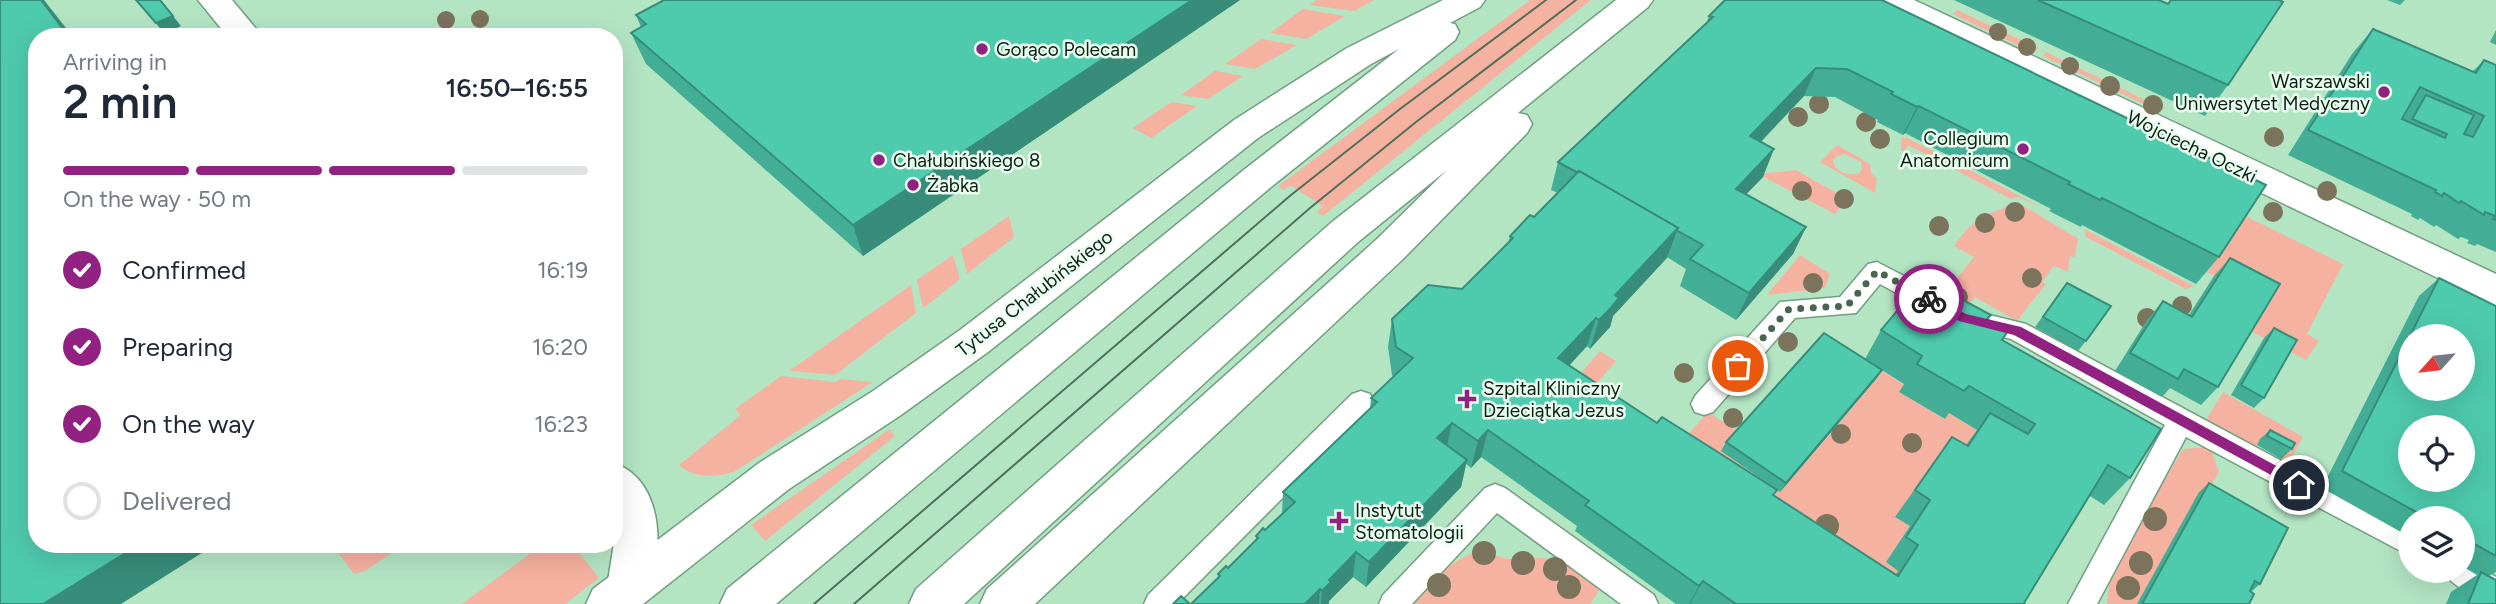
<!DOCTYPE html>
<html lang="en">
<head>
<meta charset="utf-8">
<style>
	body { margin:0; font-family:Figtree,sans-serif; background:#f6f6f7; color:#1f2937; height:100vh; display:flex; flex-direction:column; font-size:26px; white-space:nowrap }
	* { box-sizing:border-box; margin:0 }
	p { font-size:23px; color:#747a83 }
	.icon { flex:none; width:38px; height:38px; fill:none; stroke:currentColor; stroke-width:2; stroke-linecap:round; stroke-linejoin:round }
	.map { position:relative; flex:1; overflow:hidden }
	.drawer { position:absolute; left:28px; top:28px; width:595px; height:525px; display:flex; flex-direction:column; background:#fff; border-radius:28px; box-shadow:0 7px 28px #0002 }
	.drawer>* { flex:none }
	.needle { width:46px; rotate:243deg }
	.controls { position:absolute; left:2398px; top:324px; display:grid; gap:14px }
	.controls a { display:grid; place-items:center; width:77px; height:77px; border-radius:50%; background:#fff; box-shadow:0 7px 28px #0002; font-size:35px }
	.pin { position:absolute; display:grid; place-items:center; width:60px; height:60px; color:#fff; margin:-30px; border:4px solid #fff; border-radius:50%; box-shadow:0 2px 7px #0007 }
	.courier { position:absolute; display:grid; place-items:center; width:70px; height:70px; margin:-35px; border:5px solid #922282; border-radius:50%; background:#fff; color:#222; box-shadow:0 2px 9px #0007 }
	.summary em { font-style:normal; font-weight:600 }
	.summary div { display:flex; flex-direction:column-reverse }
	.summary { display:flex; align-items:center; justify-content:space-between; height:119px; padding:0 35px }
	h1 { font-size:46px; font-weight:600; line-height:52px }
	.bar { display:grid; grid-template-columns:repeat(4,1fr); gap:10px 7px; align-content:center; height:84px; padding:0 35px }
	.bar i { height:9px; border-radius:5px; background:#e0e1e3 }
	.bar .current { background:#922282 }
	.bar p { grid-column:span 4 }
	ol { padding:0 35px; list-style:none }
	li { display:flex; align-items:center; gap:21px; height:77px }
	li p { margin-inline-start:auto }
	li .icon { padding:7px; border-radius:50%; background:#922282; color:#fff; stroke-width:4 }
	li:last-child { color:#747a83 }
	li i { width:38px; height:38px; border:4px solid #e0e1e3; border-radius:50% }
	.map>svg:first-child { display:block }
</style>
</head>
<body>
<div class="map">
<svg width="2496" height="604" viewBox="0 0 2496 604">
	<rect width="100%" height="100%" fill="#b3e5c3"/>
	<g fill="#f6b2a0" fill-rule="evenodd">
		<polygon points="1317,0 1374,0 1354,11 1310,5"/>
		<polygon points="1530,0 1591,0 1323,216 1317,212 1323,206 1290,185 1284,190 1278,186"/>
		<polygon points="1303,9 1345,16 1306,39 1270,33"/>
		<polygon points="1957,10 2038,48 2034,53 1953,14"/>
		<polygon points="1261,39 1297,45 1255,69 1225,64"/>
		<polygon points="2046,52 2147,101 2164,107 2160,112 2043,56"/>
		<polygon points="1215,71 1243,76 1208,99 1181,95"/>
		<polygon points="1171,102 1197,106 1151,138 1133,128"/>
		<polygon points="1902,138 1907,138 2045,209 2018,197 2011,199 1908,145 1903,152 1901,150"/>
		<path d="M 1837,145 L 1870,164 L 1871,173 L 1877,179 L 1875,193 L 1820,162 ZM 1845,154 L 1861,162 L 1862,169 L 1858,174 C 1847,175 1836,173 1833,161 L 1837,156 Z"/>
		<polygon points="1796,170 1847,199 1835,214 1758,174"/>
		<path d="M 2018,203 C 2040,214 2055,227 2078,238 L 2075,257 L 2070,256 L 2068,272 L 2054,266 L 2042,282 L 2046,284 L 2017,321 L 1975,297 L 1968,306 L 1945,293 L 1974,257 L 1954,246 C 1973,218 1987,214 2018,203 Z"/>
		<polygon points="2241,214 2343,264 2307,334 2319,341 2306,360 2247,329 2263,302 2205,271"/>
		<polygon points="1009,216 1014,237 967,274 961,249"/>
		<polygon points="2084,229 2194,286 2186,289 2086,237"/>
		<polygon points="953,255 960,279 923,308 917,280"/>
		<polygon points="1800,255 1830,274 1825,288 1767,295"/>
		<polygon points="911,285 916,313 835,375 789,371"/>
		<polygon points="1600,351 1616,361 1592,389 1678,446 1708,412 1738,432 1780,492 1883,371 1904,385 1899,392 1944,419 1949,413 1985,435 1910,526 1886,562 1898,571 1878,601 1562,395"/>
		<path d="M 781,376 L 836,382 L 840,379 L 873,382 L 734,472 C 715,477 694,479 679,465 L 741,415 L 735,409 Z"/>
		<polygon points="2223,392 2303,437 2286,468 2278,463 2284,453 2261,439 2255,450 2205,422"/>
		<polygon points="890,429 895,436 765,541 751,525"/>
		<polygon points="2210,447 2219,472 2137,604 2107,604 2110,576 2124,549 2183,449"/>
		<polygon points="332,544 405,544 365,571 354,574"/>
		<polygon points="572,544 599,578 565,604 462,604 539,547"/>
		<path d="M 1474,553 L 1487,553 L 1508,559 L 1545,558 L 1564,564 L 1600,589 L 1590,604 L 1414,604 C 1432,584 1448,561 1474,553 Z"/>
	</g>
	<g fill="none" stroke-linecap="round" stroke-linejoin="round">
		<defs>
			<g id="lane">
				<polygon points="1877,262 1969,310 2026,324 2410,530 2410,556 2186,437 2097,604 2068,604 2165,425 2011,339 1954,325 1880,284 1856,313 1795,318 1713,412 1704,415 1695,412 1691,404 1695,396 1780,302 1840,297 1868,264"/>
				<polygon points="1361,391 1370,394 1374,402 1370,410 1177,604 1144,604 1148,595 1352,394"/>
				<polygon points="1495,484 1505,488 1654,595 1658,604 1621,604 1497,513 1412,604 1379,604 1383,595 1485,488"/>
				<path d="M 2462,559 L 2496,577 L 2496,604 C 2480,601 2450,586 2443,570 L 2462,570 Z"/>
			</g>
			<g id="street">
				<polygon points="198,0 232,0 263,37 228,37"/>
				<polygon points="1871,0 1914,0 2496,274 2496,306 1876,7"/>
				<path d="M 614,463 C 667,482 664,559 645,601 L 638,604 L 613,601 L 607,587 L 614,543 Z"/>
			</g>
			<g id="secondary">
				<polygon points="1443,0 1485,0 1480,7 1450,23 1455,24 1459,32 1455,40 1271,187 776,604 720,604 727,589 1245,169 1399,49 1371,64 1258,138 988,352 901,415 789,489 643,604 586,604 593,589 759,463 873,391 960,330 1234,120 1347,48"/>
				<polygon points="1616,0 1653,0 1648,7 1518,113 1527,115 1532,124 1527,133 1403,259 1035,604 980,604 987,589 1377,239 1447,170 1358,242 964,604 909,604 916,589 1332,222"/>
			</g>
		</defs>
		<use href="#lane" stroke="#709f80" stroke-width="3"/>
		<use href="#street" stroke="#709f80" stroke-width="3"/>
		<use href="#secondary" stroke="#709f80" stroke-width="3"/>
		<use href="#lane" fill="#fff" fill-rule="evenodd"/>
		<use href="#street" fill="#fff" fill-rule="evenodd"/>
		<use href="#secondary" fill="#fff" fill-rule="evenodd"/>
		<g stroke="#506f5a" stroke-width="2">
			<polyline points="814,604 1291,195 1400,109 1546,0"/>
			<polyline points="854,604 1310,208 1416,122 1576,0"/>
		</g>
	</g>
	<g fill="#7c735c">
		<circle cx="480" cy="19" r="9"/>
		<circle cx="446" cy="20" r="9"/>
		<circle cx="1998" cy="32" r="9"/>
		<circle cx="2027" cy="47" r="9"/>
		<circle cx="2070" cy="66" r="9"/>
		<circle cx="2110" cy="86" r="10"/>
		<circle cx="1819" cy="104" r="10"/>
		<circle cx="2153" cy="105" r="10"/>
		<circle cx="1798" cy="117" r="10"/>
		<circle cx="1866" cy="122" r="10"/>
		<circle cx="2274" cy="137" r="10"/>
		<circle cx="1880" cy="139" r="10"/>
		<circle cx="1802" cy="191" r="10"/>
		<circle cx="2327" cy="191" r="10"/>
		<circle cx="1844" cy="199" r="10"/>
		<circle cx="2015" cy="212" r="10"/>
		<circle cx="2273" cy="212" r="10"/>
		<circle cx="1985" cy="223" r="10"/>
		<circle cx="1939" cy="226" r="10"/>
		<circle cx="2032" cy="278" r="10"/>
		<circle cx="1813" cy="283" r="10"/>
		<circle cx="1958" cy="297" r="10"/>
		<circle cx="2182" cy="306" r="10"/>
		<circle cx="2147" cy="318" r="10"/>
		<circle cx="1788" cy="342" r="10"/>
		<circle cx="1684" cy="373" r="10"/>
		<circle cx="1733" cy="418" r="10"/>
		<circle cx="1841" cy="434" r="10"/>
		<circle cx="1912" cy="443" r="10"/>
		<circle cx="2155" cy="519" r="12"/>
		<circle cx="1827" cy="526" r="12"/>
		<circle cx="1484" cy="553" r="12"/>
		<circle cx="1523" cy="563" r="12"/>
		<circle cx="2141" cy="563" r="12"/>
		<circle cx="1555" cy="569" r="12"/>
		<circle cx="1439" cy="585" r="12"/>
		<circle cx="1569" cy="587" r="12"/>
		<circle cx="2128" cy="588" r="12"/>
	</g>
	<g fill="#43ae95">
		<polygon points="1240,0 863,256 646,64 631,33 641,27 636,15"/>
		<polygon points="1725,0 2219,257 2196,284 2082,225 2081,227 2049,211 2051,209 1905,133 1903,135 1877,122 1878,120 1835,97 1804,96 1761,142 1763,177 1746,194 1806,227 1793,254 1736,320 1680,286 1686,269 1667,257 1613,316 1610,327 1600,337 1590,349 1587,346 1569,366 1657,423 1777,490 1773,496 1895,575 1898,571 1886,562 1910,526 1895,517 1952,437 1966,445 1977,430 1949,413 1945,419 1899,392 1904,384 1882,370 1876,379 1780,492 1721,451 1726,442 1865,359 1881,330 1987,320 2002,340 2130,478 2104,505 2090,496 2024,603 2025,604 1676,604 1575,531 1577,526 1481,457 1471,468 1466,464 1461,487 1366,587 1353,577 1329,601 1329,604 1191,604 1218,578 1218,574 1228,568 1256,541 1256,536 1265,530 1282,514 1283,492 1370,408 1371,398 1394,377 1392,375 1388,347 1392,319 1462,289 1508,243 1510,236 1534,217 1558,193 1551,190 1558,162 1706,24 1709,16"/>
		<polygon points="1954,0 2159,0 2168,4 2228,85 2205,116"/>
		<polygon points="2387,0 2405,0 2400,5"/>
		<polygon points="2373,29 2473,71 2484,60 2496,65 2496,252 2477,244 2475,246 2467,243 2469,240 2461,237 2458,239 2436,225 2434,227 2420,218 2418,220 2411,216 2412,214 2288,155 2352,54"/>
		<polygon points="2496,30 2496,45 2490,42"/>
		<polygon points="2230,258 2218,387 2201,405 2170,388 2162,397 2115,371 2147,320 2163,301 2189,315 2214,276"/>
		<polygon points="2439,278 2496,306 2496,572 2489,576 2496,604 2446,604 2451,592 2477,575 2462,566 2462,518 2410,518 2410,537 2322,488 2419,296"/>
		<polygon points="2067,283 2086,341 2078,351 2035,327"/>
		<polygon points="2274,328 2264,398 2254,408 2231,395 2264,338"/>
		<polygon points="2270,430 2292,449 2281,459 2257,445 2260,439"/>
		<polygon points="2209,483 2260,584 2251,592 2249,604 2137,604 2199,492"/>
	</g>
	<g fill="#378d79">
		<polygon points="41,0 44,0 73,37 69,37"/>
		<polygon points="1192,0 1240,0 863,256 853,225"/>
		<polygon points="173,16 181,26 164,34 156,23"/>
		<polygon points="1816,68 1804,96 1739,164 1750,136"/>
		<polygon points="1919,106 1905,133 1903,135 1917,107"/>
		<polygon points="1774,149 1763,177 1725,216 1736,189"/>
		<polygon points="1806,227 1793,254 1736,320 1749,293"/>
		<polygon points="1678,228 1667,258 1613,316 1610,327 1590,349 1599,320 1615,295"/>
		<polygon points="1596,318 1587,346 1549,387 1558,358"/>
		<polygon points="1882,370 1876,379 1780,492 1786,483"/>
		<polygon points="1452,423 1446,450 1437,438"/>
		<polygon points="1488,430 1481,457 1471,468 1478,441"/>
		<polygon points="1467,460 1461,487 1366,587 1369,562"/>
		<polygon points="140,544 216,544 121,604 43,604"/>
		<polygon points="1356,552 1353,577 1329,601 1329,604 1321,604 1322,591 1329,580"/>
		<polygon points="1703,581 1690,604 1689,604 1699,586"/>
		<polygon points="1320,589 1319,604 1305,604"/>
	</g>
	<g fill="#4ecaad" stroke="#378d79" stroke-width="2" fill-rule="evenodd">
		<polygon points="0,0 41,0 69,37 37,37 37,544 140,544 43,604 0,604"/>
		<polygon points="136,0 160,0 173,16 156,23"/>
		<polygon points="664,0 1192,0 853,225 631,33 646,24 636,15"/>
		<polygon points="1725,0 1882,0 2266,185 2219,257 2102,198 2100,200 2068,184 2070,182 1919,106 1917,107 1891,94 1893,92 1847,69 1816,68 1750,136 1774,149 1736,189 1806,227 1749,293 1690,259 1703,245 1676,230 1678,228 1579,171 1578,173 1558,162 1713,17 1709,16"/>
		<polygon points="2038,0 2159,0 2168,4 2171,0 2279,0 2283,2 2228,85"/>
		<path d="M 2373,29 L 2476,73 L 2484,60 L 2496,65 L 2496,220 L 2493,219 L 2495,216 L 2485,212 L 2484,215 L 2461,201 L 2459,203 L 2444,193 L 2442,196 L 2435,192 L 2436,190 L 2308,130 ZM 2420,87 L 2484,116 L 2473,137 L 2464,134 L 2474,115 L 2426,95 L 2412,119 L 2447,134 L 2445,138 L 2402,119 Z"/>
		<polygon points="1579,171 1678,228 1615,295 1619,298 1610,309 1599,320 1596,318 1558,358 1657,423 1662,417 1713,449 1777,490 1773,495 1898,576 1918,545 1906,537 1930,500 1915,490 1952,437 1968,446 1990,413 2028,434 2035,424 1969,386 1964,391 1917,364 1922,356 1881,330 1924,279 1991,315 1987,319 2008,331 2002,340 2161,429 2130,478 2108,465 2024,603 2025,604 1736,604 1703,581 1699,586 1585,505 1589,501 1488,430 1478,441 1452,423 1437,438 1467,460 1369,562 1356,552 1329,580 1331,582 1322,591 1320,589 1305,604 1191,604 1220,576 1218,574 1226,566 1228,568 1258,538 1256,536 1263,528 1265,530 1295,502 1283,492 1377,402 1371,398 1413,358 1396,347 1392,319 1428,285 1462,289 1513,238 1510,236 1530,215 1534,217"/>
		<polygon points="2230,258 2280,284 2218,387 2184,369 2178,379 2130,353 2163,301 2192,317"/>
		<path d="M 2439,278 L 2496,306 L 2496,556 L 2462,537 L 2462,518 L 2427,518 L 2342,471 ZM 2410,336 L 2462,336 L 2462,388 L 2410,388 ZM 2410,427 L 2462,427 L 2462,480 L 2410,480 Z"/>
		<polygon points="2067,283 2111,306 2086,341 2043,317"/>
		<polygon points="2274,328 2297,340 2264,398 2241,385"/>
		<polygon points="1824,333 1882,370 1786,483 1726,442"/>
		<polygon points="2270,430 2295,443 2292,449 2267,436"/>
		<polygon points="2209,483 2288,528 2260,584 2255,581 2250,591 2254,594 2249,604 2142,604"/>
		<polygon points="2481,572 2496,580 2496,604 2468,604"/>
		<polygon points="1181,596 1190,604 1173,604"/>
	</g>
	<polygon fill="#922282" points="1929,295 1966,314 2021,327 2304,481 2304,488 2295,488 2014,335 1959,321 1925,303 1923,299"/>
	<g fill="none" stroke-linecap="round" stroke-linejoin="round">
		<polyline stroke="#476551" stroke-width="7" stroke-dasharray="0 12.6" points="1738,366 1789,309 1847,306 1877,271 1929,299"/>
	</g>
	<g fill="#922282" stroke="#eafef0" stroke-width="2.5">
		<circle cx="982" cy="49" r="7"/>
		<circle cx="2384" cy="92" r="7"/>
		<circle cx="2023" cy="149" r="7"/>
		<circle cx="879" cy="160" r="7"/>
		<circle cx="913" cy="185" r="7"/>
		<path d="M1463.5 388.5h7v7h7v7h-7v7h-7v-7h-7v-7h7z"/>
		<path d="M1335.5 510.5h7v7h7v7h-7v7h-7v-7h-7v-7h7z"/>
	</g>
	<g text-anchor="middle" stroke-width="5" stroke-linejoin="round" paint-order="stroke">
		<g font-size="19" fill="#0d2014" stroke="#eafef0" text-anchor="start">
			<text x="996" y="56">Gorąco Polecam</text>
			<text x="2370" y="88" text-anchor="end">Warszawski<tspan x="2370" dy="22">Uniwersytet Medyczny</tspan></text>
			<text x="2009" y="145" text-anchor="end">Collegium<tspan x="2009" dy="22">Anatomicum</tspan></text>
			<text x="893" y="167">Chałubińskiego 8</text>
			<text x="927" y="192">Żabka</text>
			<text x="1483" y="395">Szpital Kliniczny<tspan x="1483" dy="22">Dzieciątka Jezus</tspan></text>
			<text x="1355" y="517">Instytut<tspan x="1355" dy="22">Stomatologii</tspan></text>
		</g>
		<g font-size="19" fill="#0d2014" stroke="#eafef0">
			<text transform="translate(2192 146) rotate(26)" y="7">Wojciecha Oczki</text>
			<text transform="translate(1034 293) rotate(-38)" y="7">Tytusa Chałubińskiego</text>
		</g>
	</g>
</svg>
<div class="controls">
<a><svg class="needle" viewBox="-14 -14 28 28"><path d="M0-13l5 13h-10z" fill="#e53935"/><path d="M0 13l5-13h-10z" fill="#747a83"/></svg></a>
<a><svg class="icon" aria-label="locate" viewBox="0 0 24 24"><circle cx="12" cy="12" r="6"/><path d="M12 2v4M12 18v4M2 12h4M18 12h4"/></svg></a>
<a><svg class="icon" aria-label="layers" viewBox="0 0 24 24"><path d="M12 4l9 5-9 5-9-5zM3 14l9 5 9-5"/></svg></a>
</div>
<div class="pin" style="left:1738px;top:366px;background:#ea580c"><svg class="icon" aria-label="bag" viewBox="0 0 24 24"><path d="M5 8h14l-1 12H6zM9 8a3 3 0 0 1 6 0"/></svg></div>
<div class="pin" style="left:2299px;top:485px;background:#1f2937"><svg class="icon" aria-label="home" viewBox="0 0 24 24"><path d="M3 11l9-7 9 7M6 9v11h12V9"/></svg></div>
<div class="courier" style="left:1929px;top:299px"><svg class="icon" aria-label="bike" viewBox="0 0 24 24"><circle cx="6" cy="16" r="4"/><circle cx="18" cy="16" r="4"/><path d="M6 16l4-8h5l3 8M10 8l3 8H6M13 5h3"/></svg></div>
<section class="drawer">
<div class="summary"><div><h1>2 min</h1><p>Arriving in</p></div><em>16:50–16:55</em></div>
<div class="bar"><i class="current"></i><i class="current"></i><i class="current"></i><i></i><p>On the way · 50 m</p></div>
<ol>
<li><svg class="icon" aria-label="check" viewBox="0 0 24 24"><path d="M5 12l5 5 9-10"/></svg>Confirmed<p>16:19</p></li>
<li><svg class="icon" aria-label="check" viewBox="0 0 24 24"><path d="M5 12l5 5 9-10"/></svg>Preparing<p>16:20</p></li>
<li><svg class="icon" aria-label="check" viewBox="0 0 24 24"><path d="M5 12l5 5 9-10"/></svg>On the way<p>16:23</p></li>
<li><i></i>Delivered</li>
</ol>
</section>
</div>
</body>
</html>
